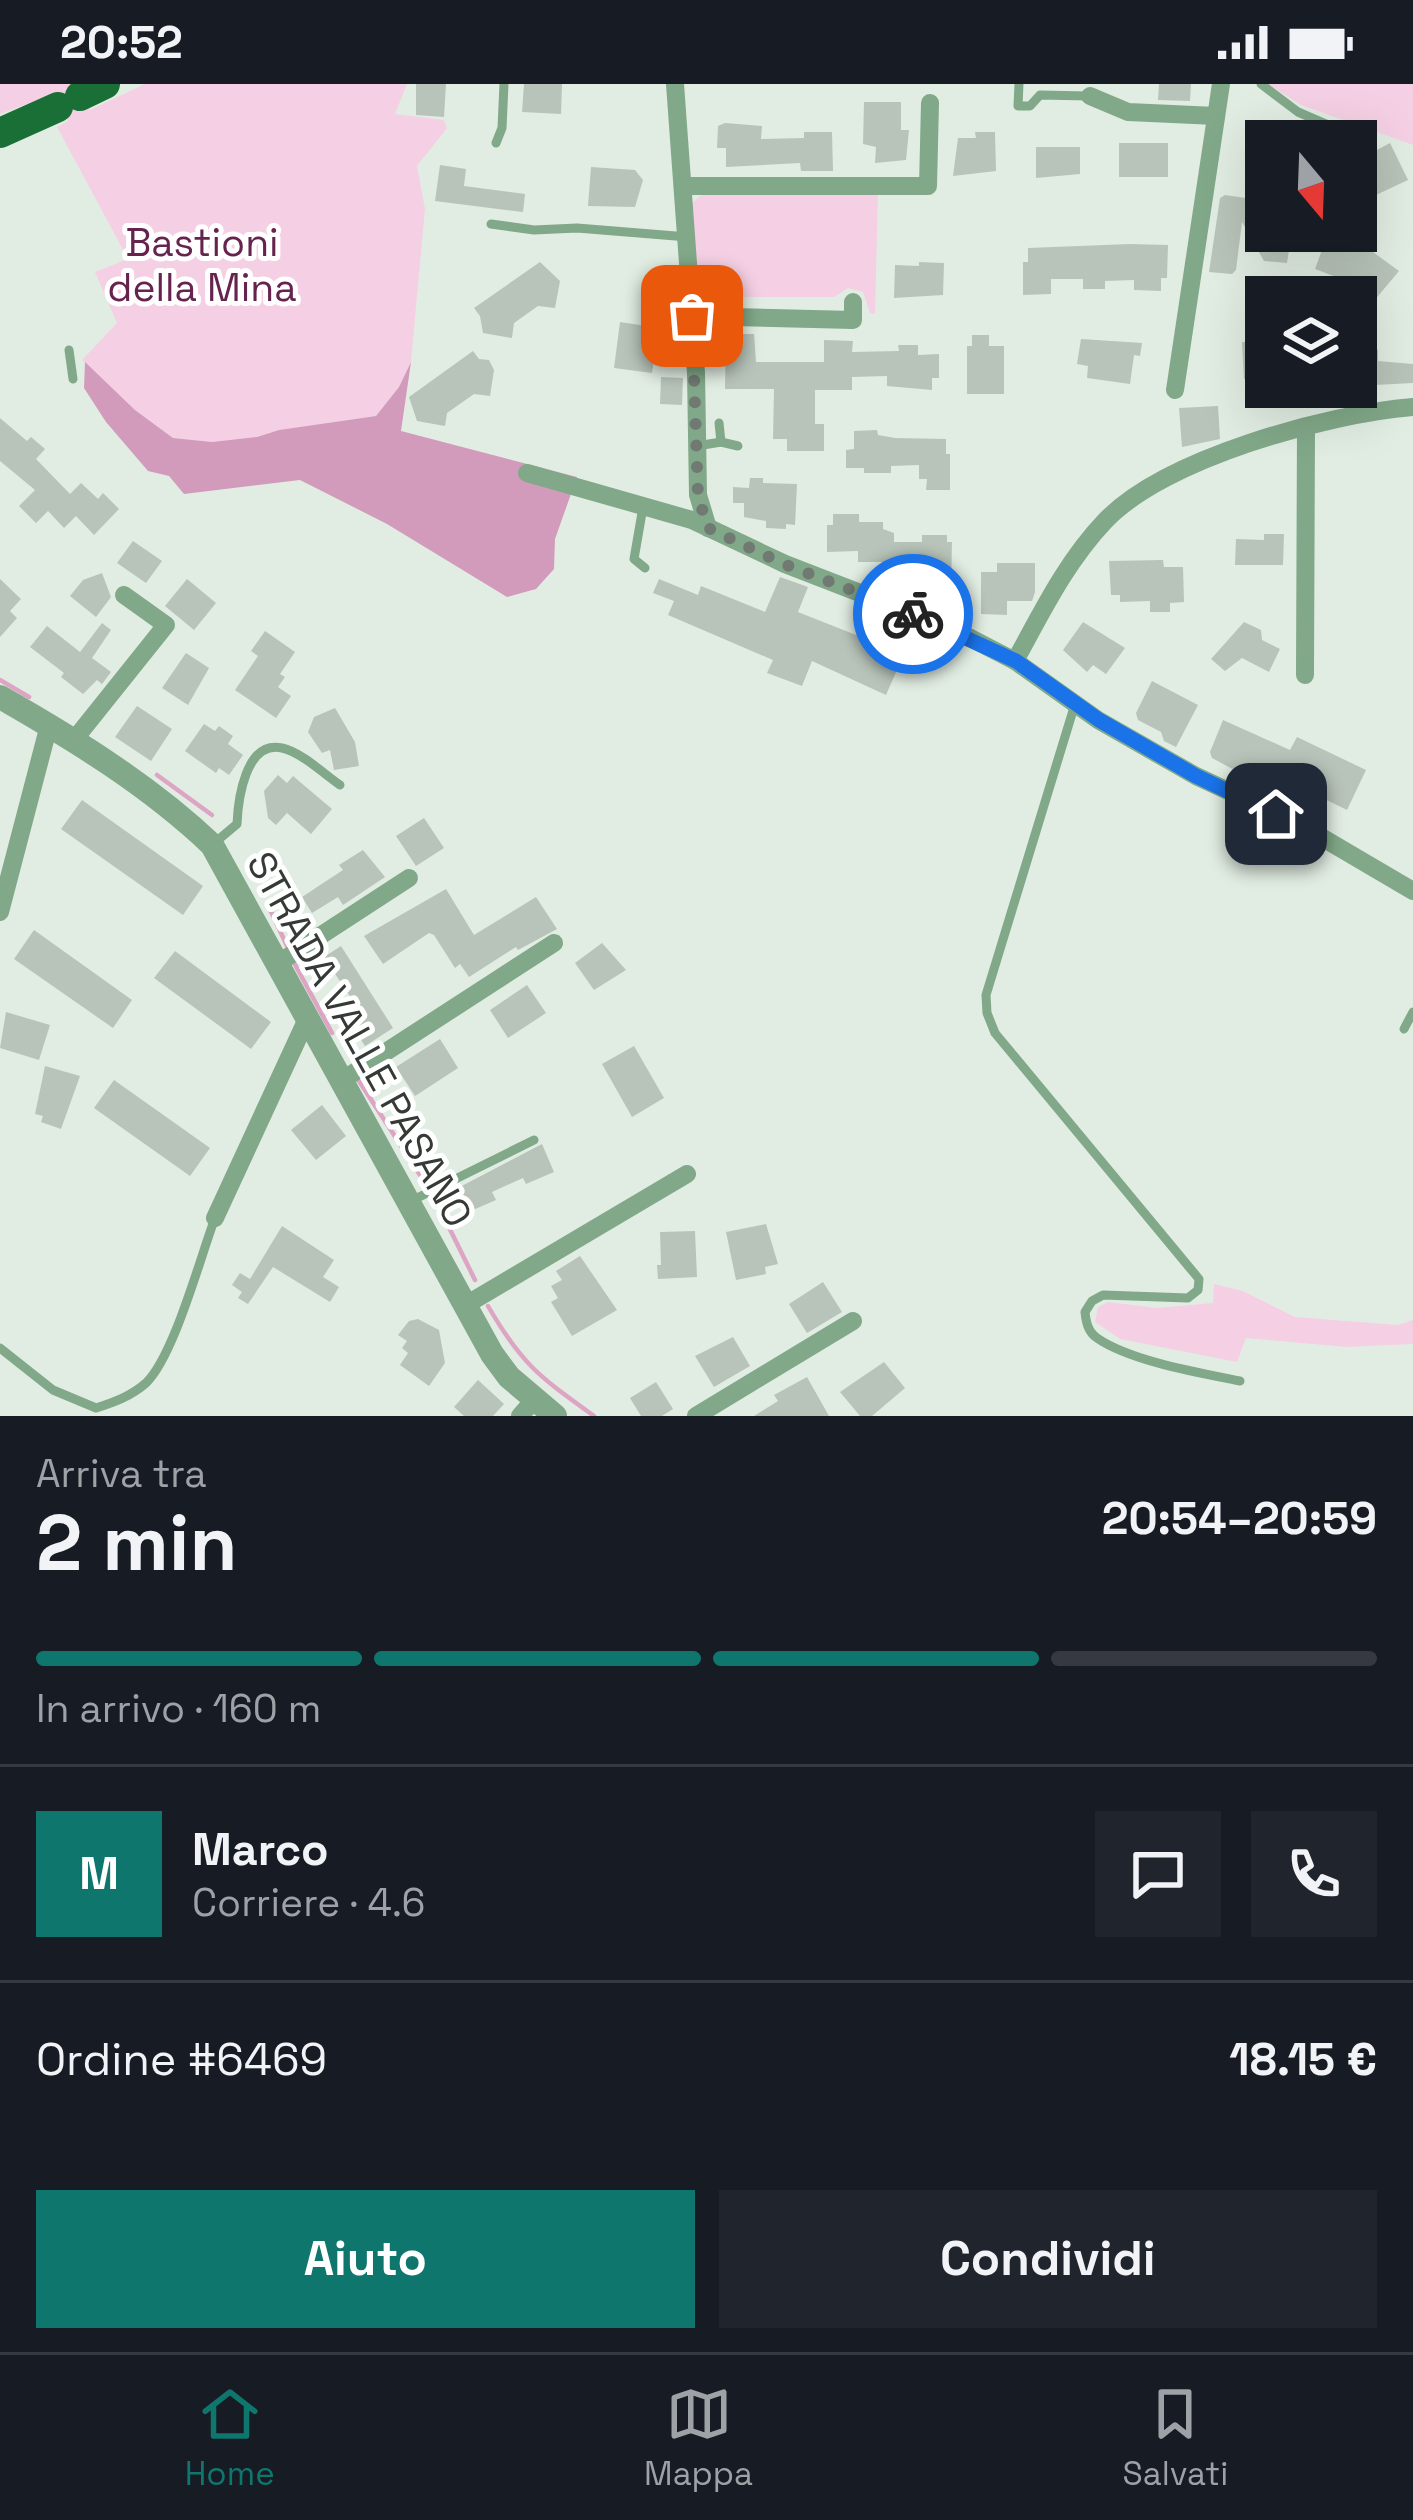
<!DOCTYPE html>
<html lang="it">
<head>
<meta charset="utf-8">
<style>
	body { margin:0; font-family:"Space Grotesk",sans-serif; background:#20242c; color:#f1f3f6; height:100vh; display:flex; flex-direction:column; font-size:45px; white-space:nowrap }
	* { box-sizing:border-box; margin:0 }
	p { font-size:39px; color:#9ea1a6 }
	.icon { flex:none; width:66px; height:66px; fill:none; stroke:currentColor; stroke-width:2; stroke-linecap:round; stroke-linejoin:round }
	.map { position:relative; height:1332px; overflow:hidden }
	.details { display:flex; flex-direction:column; background:#171b24; flex:1 }
	.details>* { flex:none }
	.needle { width:78px; rotate:161deg }
	.fabs { position:absolute; left:1245px; top:36px; display:grid; gap:24px }
	.fabs a { display:grid; place-items:center; width:132px; height:132px; border-radius:0px; background:#171b24; box-shadow:0 12px 48px #0002; font-size:60px }
	.pin { position:absolute; display:grid; place-items:center; width:102px; height:102px; color:#fff; margin:-51px; border-radius:24px; box-shadow:0 6px 18px #0006 }
	.courier { position:absolute; display:grid; place-items:center; width:120px; height:120px; margin:-60px; border:9px solid #1a73e8; border-radius:50%; background:#fff; color:#222; box-shadow:0 3px 15px #0007 }
	.summary em { font-style:normal; font-weight:800 }
	.summary div { display:flex; flex-direction:column-reverse }
	.summary { display:flex; align-items:center; justify-content:space-between; height:204px; padding:0 36px }
	h1 { font-size:78px; font-weight:800; line-height:90px }
	.bar { display:grid; grid-template-columns:repeat(4,1fr); gap:18px 12px; align-content:center; height:144px; padding:0 36px }
	.bar i { height:15px; border-radius:9px; background:#363941 }
	.bar .active { background:#0f766e }
	.bar p { grid-column:span 4 }
	.line { display:flex; align-items:center; gap:30px; padding:0 36px; border-top:3px solid #363941 }
	.line div { flex:1 }
	.round { display:grid; place-items:center; flex:none; width:126px; height:126px; border-radius:0px; background:#20242c }
	.cta { display:flex; gap:24px; margin-top:auto; padding:24px 36px }
	.cta a { flex:1; height:138px; border-radius:0px; background:#0f766e; color:#fff; font-size:48px; font-weight:800; line-height:138px; text-align:center }
	.cta a+a { background:#20242c; color:#f1f3f6 }
	.status { display:flex; justify-content:space-between; align-items:center; height:84px; padding:0 60px; background:#171b24; direction:ltr }
	.status svg { height:33px; fill:currentColor }
	.tabs { display:flex; justify-content:space-around; align-items:center; height:168px; border-top:3px solid #363941; background:#171b24; font-size:33px; color:#9ea1a6 }
	.tabs a { display:grid; justify-items:center; gap:6px }
	.tabs .active { color:#0f766e }
	.map>svg:first-child { display:block }
</style>
</head>
<body>
<div class="status"><b>20:52</b><svg viewBox="0 0 49 12"><path d="M0 12V9h3v3zM5 12V6h3v6zM10 12V3h3v9zM15 12V0h3v12zM26 1h20v11H26zM47 4h2v5h-2z"/></svg></div>
<div class="map">
<svg width="1413" height="1332" viewBox="0 0 1413 1332">
	<rect width="100%" height="100%" fill="#e1ede3"/>
	<g fill="#f5d0e4">
		<polygon points="0,0 77,0 90,26 145,0 407,0 395,30 444,36 447,44 417,82 425,125 411,278 399,303 376,332 279,346 257,353 211,358 173,354 135,326 82,276 117,239 95,188 128,175 57,43 68,37 54,10 0,30"/>
		<polygon points="1268,0 1413,0 1413,61 1301,21"/>
		<polygon points="704,109 878,109 875,230 870,229 863,208 848,204 834,213 736,213 734,228 700,228 692,119"/>
		<polygon points="1214,1200 1243,1207 1295,1233 1398,1241 1413,1236 1413,1260 1347,1263 1246,1254 1237,1278 1120,1255 1095,1238 1098,1223 1108,1218 1157,1224 1213,1219"/>
	</g>
	<polygon fill="#d39bbb" points="85,278 135,326 173,354 212,358 257,353 279,346 376,332 399,303 411,278 401,347 577,393 555,455 554,485 536,505 507,513 387,440 300,396 184,410 169,392 148,387 106,338 84,304"/>
	<g fill="none" stroke-linecap="round" stroke-linejoin="round">
		<g stroke="#dda4c4" stroke-width="4.5">
			<polyline points="0,596 29,613"/>
			<polyline points="157,691 212,731"/>
			<polyline points="267,819 288,864"/>
			<polyline points="292,875 332,949"/>
			<polyline points="359,997 433,1111 475,1196"/>
			<path d="M 488,1222 C 522,1281 540,1293 594,1332"/>
		</g>
	</g>
	<g fill="#b8c4ba">
		<polygon points="416,0 446,0 444,33 416,31"/>
		<polygon points="524,0 562,0 561,30 522,28"/>
		<polygon points="1159,0 1191,0 1190,17 1158,16"/>
		<polygon points="864,18 901,18 901,46 909,46 906,76 875,79 876,63 863,60"/>
		<polygon points="725,39 762,42 761,55 804,54 804,48 832,48 833,87 801,87 800,79 726,83 726,64 717,64 718,42"/>
		<polygon points="975,48 995,48 996,87 953,92 958,54 976,54"/>
		<rect x="1119" y="59" width="49" height="34"/>
		<polygon points="1390,59 1408,96 1376,111 1356,130 1356,77"/>
		<polygon points="1036,63 1080,63 1080,90 1036,94"/>
		<polygon points="440,81 466,85 464,102 525,110 523,128 435,117"/>
		<polygon points="591,83 635,86 643,96 635,123 588,122"/>
		<polygon points="1225,111 1266,117 1266,147 1292,147 1287,179 1264,177 1242,138 1236,186 1232,190 1209,188 1220,114"/>
		<polygon points="1329,147 1351,152 1399,187 1373,218 1347,197 1315,185"/>
		<polygon points="1130,160 1168,161 1167,194 1161,194 1161,207 1134,206 1134,196 1105,197 1105,205 1083,205 1083,195 1051,195 1051,210 1023,211 1023,178 1028,178 1028,164"/>
		<polygon points="540,178 560,197 555,224 538,222 514,239 512,254 483,249 480,232 474,224"/>
		<polygon points="919,178 944,179 943,211 894,214 895,181 919,182"/>
		<polygon points="620,238 659,244 652,289 614,284"/>
		<polygon points="726,250 754,250 756,278 824,278 824,256 853,257 852,268 899,267 898,261 918,261 918,271 939,270 939,294 932,294 932,306 887,302 887,292 852,293 852,306 815,306 815,340 824,340 824,367 787,367 787,355 773,355 774,305 725,305"/>
		<polygon points="972,251 989,251 989,262 1004,262 1004,310 967,310 967,262 972,262"/>
		<polygon points="1081,255 1142,259 1140,272 1134,271 1130,300 1087,294 1088,282 1077,280"/>
		<polygon points="1366,256 1378,266 1378,277 1413,280 1413,299 1356,302 1356,259"/>
		<polygon points="1266,257 1266,294 1244,295 1242,258"/>
		<polygon points="473,267 479,275 489,276 494,286 490,312 474,310 447,329 445,342 417,337 409,313"/>
		<polygon points="661,293 683,294 682,321 660,320"/>
		<polygon points="1218,322 1220,355 1182,363 1179,324"/>
		<polygon points="0,334 27,357 31,353 45,365 36,375 70,410 81,399 98,415 103,409 119,425 94,451 76,432 64,444 48,427 36,439 19,422 35,406 0,377"/>
		<polygon points="877,346 878,351 895,354 946,355 946,370 950,370 950,406 926,406 927,395 919,395 919,381 891,382 891,389 864,389 864,384 846,384 846,366 854,365 854,347"/>
		<polygon points="750,394 763,394 763,399 797,400 795,441 786,440 786,445 766,444 766,437 744,433 744,419 733,419 733,403 749,404"/>
		<polygon points="833,430 859,430 859,438 883,438 883,445 894,449 894,458 922,458 922,451 947,451 947,458 952,458 951,505 922,505 922,493 915,493 915,478 858,478 858,467 827,468 827,441 833,441"/>
		<polygon points="1264,450 1284,450 1283,481 1235,481 1236,455 1264,456"/>
		<polygon points="133,457 162,477 146,499 117,479"/>
		<polygon points="1163,476 1164,483 1183,483 1184,518 1170,519 1170,528 1150,528 1150,517 1120,518 1120,511 1111,511 1109,477"/>
		<polygon points="997,479 1035,479 1035,508 1032,517 1007,517 1007,531 981,530 981,488 997,488"/>
		<polygon points="102,489 111,513 96,533 70,512 83,496"/>
		<polygon points="780,493 808,503 798,528 904,570 886,611 812,577 802,602 767,589 773,576 668,531 674,517 653,509 659,495 698,511 701,502 765,528"/>
		<polygon points="0,495 21,515 10,527 17,534 0,553"/>
		<polygon points="187,495 216,519 194,546 165,522"/>
		<polygon points="1083,538 1125,564 1106,590 1093,581 1087,588 1063,566"/>
		<polygon points="1244,538 1261,546 1262,556 1280,565 1269,588 1242,574 1225,587 1211,575"/>
		<polygon points="102,539 111,546 92,574 111,588 102,600 97,596 83,610 61,593 64,589 30,563 47,542 80,568"/>
		<polygon points="265,547 295,568 280,590 285,593 278,603 291,612 276,634 235,606 258,572 251,567"/>
		<polygon points="186,569 209,584 188,621 162,604"/>
		<polygon points="1152,597 1198,621 1176,663 1164,657 1161,648 1138,636 1136,629"/>
		<polygon points="137,622 172,645 151,677 115,653"/>
		<polygon points="335,624 355,658 359,682 334,686 330,666 322,669 308,648 314,633"/>
		<polygon points="1223,636 1290,666 1297,653 1366,686 1347,726 1257,682 1251,695 1212,674 1210,668"/>
		<polygon points="204,640 215,647 219,642 233,652 228,660 243,671 229,691 219,684 216,689 185,667"/>
		<polygon points="278,691 287,699 293,692 332,725 311,750 287,729 276,741 268,734 264,707"/>
		<polygon points="82,716 203,802 183,831 61,745"/>
		<polygon points="424,734 444,764 416,782 396,752"/>
		<polygon points="363,766 385,793 343,821 338,813 312,829 302,813 343,786 339,781"/>
		<polygon points="446,805 474,851 536,813 557,845 518,866 516,863 469,893 460,880 455,884 434,851 429,849 383,880 364,852"/>
		<polygon points="34,846 132,916 113,944 14,875"/>
		<polygon points="602,859 626,886 594,906 575,879"/>
		<polygon points="341,862 393,944 365,962 342,925 353,917 324,873"/>
		<polygon points="175,867 271,938 251,965 154,894"/>
		<polygon points="527,901 546,929 508,954 490,926"/>
		<polygon points="6,928 50,941 39,976 0,964"/>
		<polygon points="440,955 458,984 415,1012 396,983"/>
		<polygon points="634,962 664,1014 632,1033 602,980"/>
		<polygon points="45,982 80,992 61,1045 41,1038 43,1032 35,1030"/>
		<polygon points="114,996 210,1064 190,1092 94,1024"/>
		<polygon points="322,1021 346,1052 316,1076 291,1046"/>
		<polygon points="542,1060 554,1088 526,1100 523,1094 492,1108 496,1116 466,1129 456,1105"/>
		<polygon points="766,1140 778,1180 765,1183 766,1190 736,1196 726,1148"/>
		<polygon points="282,1142 334,1176 323,1193 339,1203 330,1218 273,1183 248,1220 238,1214 242,1208 232,1201 240,1189 250,1195"/>
		<polygon points="695,1147 697,1193 658,1195 657,1181 661,1181 660,1148"/>
		<polygon points="580,1172 617,1226 572,1252 551,1218 558,1214 551,1202 562,1196 556,1187"/>
		<polygon points="823,1198 842,1228 807,1249 789,1220"/>
		<polygon points="418,1235 439,1246 445,1279 429,1302 400,1281 408,1269 402,1264 407,1257 398,1251 409,1237"/>
		<polygon points="733,1253 750,1282 714,1303 695,1272"/>
		<polygon points="884,1278 905,1304 872,1332 860,1332 840,1308"/>
		<polygon points="807,1293 829,1332 754,1332 778,1317 774,1311"/>
		<polygon points="478,1296 504,1320 493,1332 464,1332 454,1323"/>
		<polygon points="656,1298 673,1325 662,1332 641,1332 630,1314"/>
	</g>
	<g fill="none" stroke-linecap="round" stroke-linejoin="round">
		<g stroke="#81a888" stroke-width="9">
			<polyline points="1019,0 1018,22 1030,22 1040,11 1088,12"/>
			<polyline points="1261,0 1298,28 1358,54"/>
			<polyline points="496,59 502,44 504,0"/>
			<polyline points="491,140 534,146 577,144 688,153"/>
			<polyline points="69,266 73,295"/>
			<polyline points="719,339 721,358"/>
			<polyline points="697,362 721,358 738,362"/>
			<polyline points="643,423 634,475 645,484"/>
			<path d="M 1075,620 L 986,911 L 987,929 L 995,949 L 1199,1195 L 1198,1206 L 1188,1214 L 1103,1211 L 1092,1217 L 1085,1228 C 1086,1238 1088,1248 1097,1254 C 1130,1277 1200,1289 1240,1297"/>
			<path d="M 212,761 L 237,740 C 238,717 245,656 282,664 C 301,668 324,690 340,701"/>
			<polyline points="1404,945 1413,928"/>
			<polyline points="413,1116 534,1056"/>
			<path d="M 0,1264 L 53,1306 L 96,1324 C 115,1318 131,1312 146,1299 C 174,1272 200,1174 215,1134"/>
		</g>
		<g stroke="#81a888" stroke-width="18">
			<polyline points="675,0 696,289 698,411 708,444"/>
			<polyline points="1090,12 1128,28 1216,32"/>
			<polyline points="684,102 928,102 930,19"/>
			<polyline points="692,232 853,236 853,218"/>
			<polyline points="1175,306 1221,0"/>
			<polyline points="527,389 692,436 785,480 953,545 1015,577 1098,636 1196,692 1299,740 1413,807"/>
			<path d="M 1015,577 C 1042,528 1066,478 1105,437 C 1165,374 1327,330 1413,323"/>
			<polyline points="1305,591 1306,343"/>
			<polyline points="74,656 166,541 124,511"/>
			<polyline points="0,828 49,641"/>
			<polyline points="277,880 409,794"/>
			<polyline points="341,997 554,859"/>
			<polyline points="215,1134 306,937"/>
			<polyline points="464,1222 687,1090"/>
			<polyline points="520,1332 534,1316"/>
			<polyline points="696,1332 853,1237"/>
		</g>
		<path stroke="#81a888" stroke-width="24" d="M 0,613 C 75,656 149,701 212,761 L 492,1270 L 509,1293 L 555,1332"/>
		<g stroke="#1a6f37" stroke-width="30">
			<polyline points="80,12 105,0"/>
			<polyline points="0,49 58,23"/>
		</g>
	</g>
	<g fill="none" stroke-linecap="round" stroke-linejoin="round">
		<polyline stroke="#717973" stroke-width="12" stroke-dasharray="0 21.6" points="692,232 698,412 708,444 784,480 913,530"/>
		<polyline stroke="#1a73e8" stroke-width="15" points="913,530 1016,577 1099,636 1196,692 1276,730"/>
	</g>
	<g text-anchor="middle" stroke-width="10" stroke-linejoin="round" paint-order="stroke">
		<g font-size="39" fill="#65234e" stroke="#fff">
			<text x="202" y="172">Bastioni<tspan x="202" dy="45">della Mina</tspan></text>
		</g>
		<g font-size="39" fill="#353a36" stroke="#fff">
			<text transform="translate(360 955) rotate(61)" y="14">STRADA VALLE PASANO</text>
		</g>
	</g>
</svg>
<div class="fabs">
<a><svg class="needle" viewBox="-14 -14 28 28"><path d="M0-13l5 13h-10z" fill="#e53935"/><path d="M0 13l5-13h-10z" fill="#9ea1a6"/></svg></a>
<a><svg class="icon" aria-label="layers" viewBox="0 0 24 24"><path d="M12 4l9 5-9 5-9-5zM3 14l9 5 9-5"/></svg></a>
</div>
<div class="pin" style="left:692px;top:232px;background:#ea580c"><svg class="icon" aria-label="bag" viewBox="0 0 24 24"><path d="M5 8h14l-1 12H6zM9 8a3 3 0 0 1 6 0"/></svg></div>
<div class="pin" style="left:1276px;top:730px;background:#1f2937"><svg class="icon" aria-label="home" viewBox="0 0 24 24"><path d="M3 11l9-7 9 7M6 9v11h12V9"/></svg></div>
<div class="courier" style="left:913px;top:530px"><svg class="icon" aria-label="bike" viewBox="0 0 24 24"><circle cx="6" cy="16" r="4"/><circle cx="18" cy="16" r="4"/><path d="M6 16l4-8h5l3 8M10 8l3 8H6M13 5h3"/></svg></div>
</div>
<section class="details">
<div class="summary"><div><h1>2 min</h1><p>Arriva tra</p></div><em>20:54–20:59</em></div>
<div class="bar"><i class="active"></i><i class="active"></i><i class="active"></i><i></i><p>In arrivo · 160 m</p></div>
<div class="line" style="height:216px"><b class="round" style="background:#0f766e;color:#fff">M</b><div><b>Marco</b><p>Corriere · 4.6</p></div><a class="round"><svg class="icon" aria-label="chat" viewBox="0 0 24 24"><path d="M4 5h16v11H9l-5 4z"/></svg></a><a class="round"><svg class="icon" aria-label="phone" viewBox="0 0 24 24"><path d="M5 4h4l2 5-3 2q2 4 5 5l2-3 5 2v4C11 20 4 13 5 4z"/></svg></a></div>
<div class="line" style="height:156px"><div>Ordine #6469</div><b>18.15 €</b></div>
<div class="cta"><a>Aiuto</a><a>Condividi</a></div>
</section>
<nav class="tabs">
<a class="active"><svg class="icon" aria-label="home" viewBox="0 0 24 24"><path d="M3 11l9-7 9 7M6 9v11h12V9"/></svg>Home</a>
<a><svg class="icon" aria-label="map" viewBox="0 0 24 24"><path d="M3 6l6-2 6 2 6-2v14l-6 2-6-2-6 2zM9 4v14M15 6v14"/></svg>Mappa</a>
<a><svg class="icon" aria-label="saved" viewBox="0 0 24 24"><path d="M7 4h10v16l-5-4-5 4z"/></svg>Salvati</a>
</nav>
</body>
</html>
